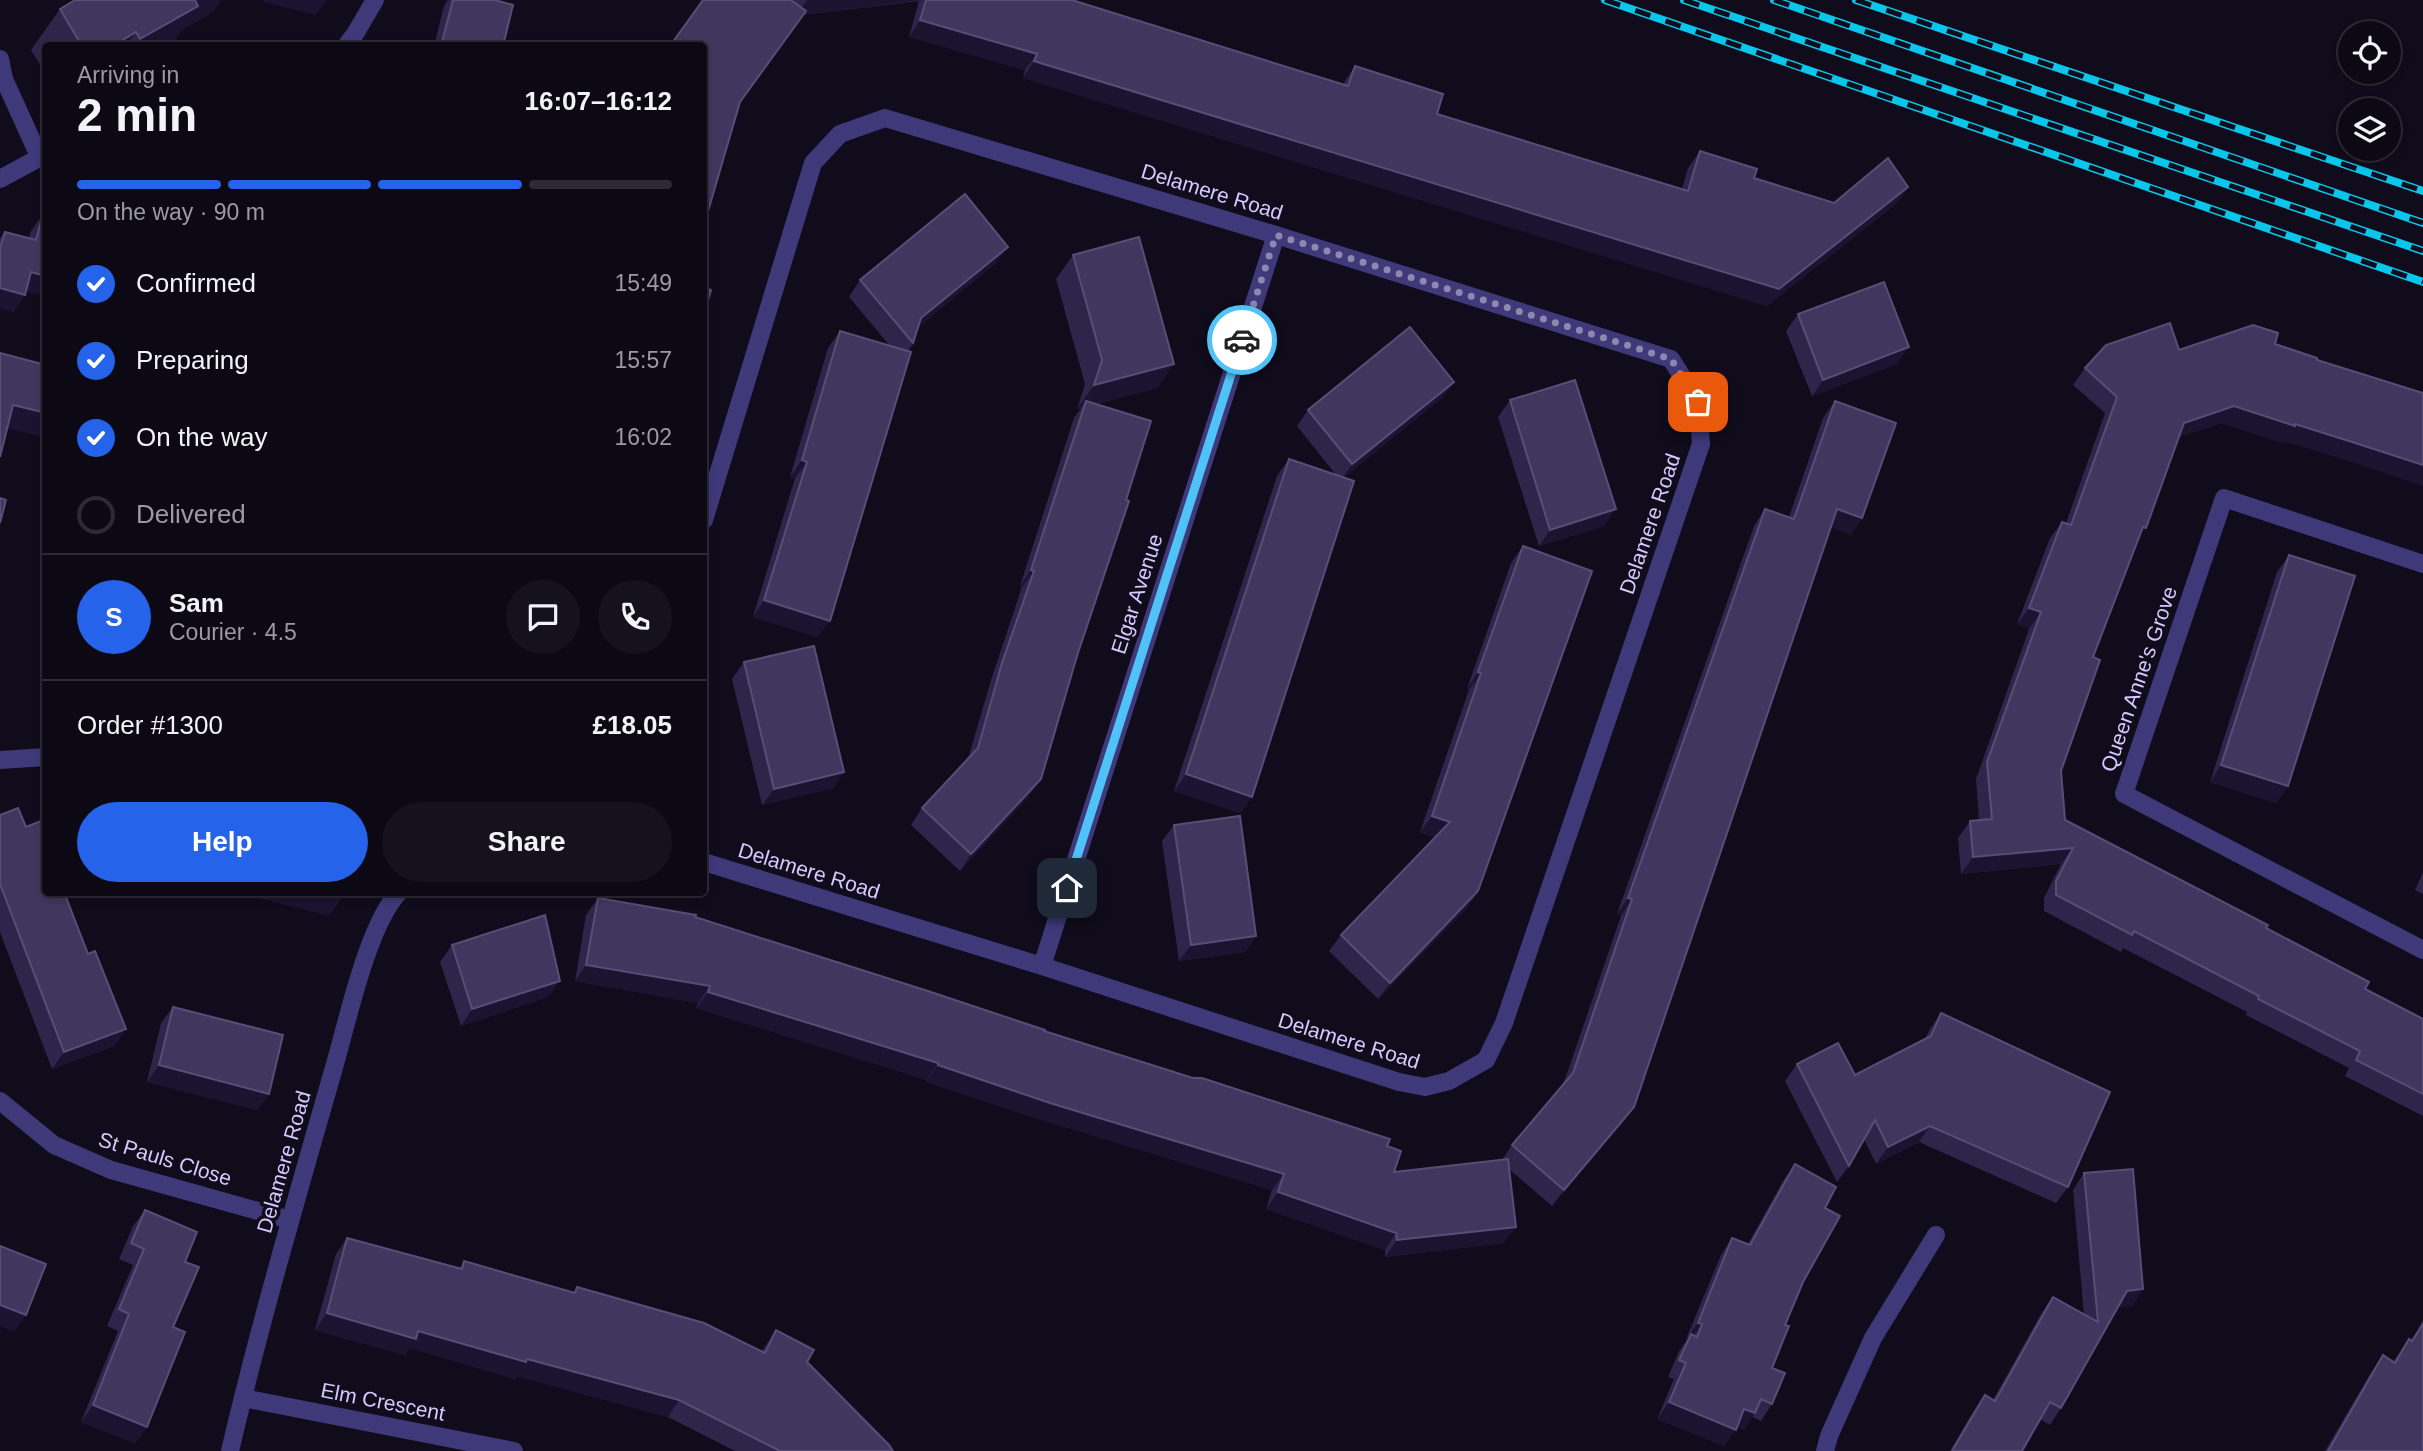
<!DOCTYPE html>
<html lang="en">
<head>
<meta charset="utf-8">
<style>
	body { margin:0; font-family:Arial,sans-serif; background:#15121e; color:#f1f3f6; height:100vh; display:flex; flex-direction:column; font-size:26px; white-space:nowrap }
	* { box-sizing:border-box; margin:0 }
	p { font-size:23px; color:#9a9aa0 }
	.icon { flex:none; width:38px; height:38px; fill:none; stroke:currentColor; stroke-width:2; stroke-linecap:round; stroke-linejoin:round }
	.map { position:relative; flex:1; overflow:hidden }
	.panel { position:absolute; left:42px; top:42px; width:665px; height:854px; display:flex; flex-direction:column; background:#0c0915; border-radius:7px; box-shadow:0 4px 10px #0003,0 0 0 2px #2c2a34 }
	.panel>* { flex:none }
	.controls { position:absolute; left:2338px; top:21px; display:grid; gap:14px }
	.controls a { display:grid; place-items:center; width:63px; height:63px; border-radius:50%; background:#0c0915; box-shadow:0 4px 10px #0003,0 0 0 2px #2c2a34; font-size:35px }
	.pin { position:absolute; display:grid; place-items:center; width:60px; height:60px; color:#fff; margin:-30px; border-radius:14px; box-shadow:0 4px 10px #0006 }
	.courier { position:absolute; display:grid; place-items:center; width:70px; height:70px; margin:-35px; border:5px solid #4fc3f7; border-radius:50%; background:#fff; color:#222; box-shadow:0 2px 9px #0007 }
	.head em { font-style:normal; font-weight:600 }
	.head div { display:flex; flex-direction:column-reverse }
	.head { display:flex; align-items:center; justify-content:space-between; height:119px; padding:0 35px }
	h1 { font-size:46px; font-weight:600; line-height:52px }
	.bar { display:grid; grid-template-columns:repeat(4,1fr); gap:10px 7px; align-content:center; height:84px; padding:0 35px }
	.bar i { height:9px; border-radius:5px; background:#2c2a34 }
	.bar .on { background:#2563eb }
	.bar p { grid-column:span 4 }
	.line { display:flex; align-items:center; gap:18px; padding:0 35px; border-top:2px solid #2c2a34 }
	.line div { flex:1 }
	.round { display:grid; place-items:center; flex:none; width:74px; height:74px; border-radius:37px; background:#15121e }
	ol { padding:0 35px; list-style:none }
	li { display:flex; align-items:center; gap:21px; height:77px }
	li p { margin-inline-start:auto }
	li .icon { padding:7px; border-radius:50%; background:#2563eb; color:#fff; stroke-width:4 }
	li:last-child { color:#9a9aa0 }
	li i { width:38px; height:38px; border:4px solid #2c2a34; border-radius:50% }
	.action { display:flex; gap:14px; margin-top:auto; padding:14px 35px }
	.action a { flex:1; height:80px; border-radius:42px; background:#2563eb; color:#fff; font-size:28px; font-weight:600; line-height:80px; text-align:center }
	.action a+a { background:#15121e; color:#f1f3f6 }
	.map>svg:first-child { display:block }
</style>
</head>
<body>
<div class="map">
<svg width="2423" height="1451" viewBox="0 0 2423 1451">
	<rect width="100%" height="100%" fill="#100c1c"/>
	<g fill="none" stroke-linecap="round" stroke-linejoin="round">
		<g stroke="#3f397a" stroke-width="18">
			<polyline points="346,46 355,34 375,0"/>
			<polyline points="0,59 4,79 39,156"/>
			<polyline points="0,179 46,154"/>
			<polyline points="704,520 813,163 840,134 885,118 1276,235 1671,359 1698,402 1701,444 1504,1023 1486,1060 1449,1081 1425,1087 1399,1082 1042,966 704,862"/>
			<polyline points="2423,564 2224,498 2124,794 2423,950"/>
			<polyline points="0,760 46,757"/>
			<polyline points="1042,966 1276,235"/>
			<polyline points="0,1101 54,1145 111,1170 290,1220"/>
			<polyline points="243,1398 514,1451"/>
			<path d="M 230,1451 C 260,1323 297,1197 333,1071 C 347,1024 367,926 399,892"/>
			<polyline points="1825,1451 1829,1436 1873,1338 1936,1235"/>
		</g>
		<defs>
			<g id="rail">
				<polyline points="1605,0 2423,282"/>
				<polyline points="1684,0 2423,251"/>
				<polyline points="1774,0 2423,223"/>
				<polyline points="1856,0 2423,191"/>
			</g>
		</defs>
		<use href="#rail" stroke="#09c6ea" stroke-width="8"/>
		<use href="#rail" stroke="#100c1c" stroke-width="5" stroke-dasharray="16" stroke-linecap="butt"/>
	</g>
	<g fill="#2e254a">
		<polygon points="448,0 495,0 503,46 434,46 444,6"/>
		<polygon points="794,0 1072,0 1343,84 1355,66 1437,114 1682,189 1688,168 1700,151 1754,178 1834,203 1908,187 1897,203 1767,306 1023,78 1025,70 909,37 919,1 803,15 740,103 704,46 795,3"/>
		<polygon points="60,9 213,12 181,30 171,46 46,46 46,74 31,50"/>
		<polygon points="43,214 46,215 46,296 26,291 25,295 13,312 0,308 0,238 5,232 29,238 31,231"/>
		<polygon points="1073,255 1174,364 1157,388 1097,404 1029,796 960,871 911,825 922,808 968,759 991,680 1022,587 1020,586 1074,418 1081,408 1077,409 1085,384 1056,279"/>
		<polygon points="996,263 918,327 913,343 908,352 818,637 753,617 795,478 790,477 828,348 840,331 890,346 849,297 860,280"/>
		<polygon points="1798,314 1897,364 1812,396 1786,331"/>
		<polygon points="2275,344 2317,360 2337,457 2284,441 2283,443 2222,423 2178,437 2093,657 2061,771 2065,820 2266,928 2365,989 2423,1019 2423,1116 2345,1076 2349,1068 2246,1015 2247,1012 2123,948 2121,952 2044,911 2044,898 2061,864 1961,874 1958,838 1970,821 1979,820 1976,779 2029,629 2017,624 2050,538 2062,522 2066,523 2105,413 2073,385 2085,368 2179,350"/>
		<polygon points="1454,382 1442,398 1344,477 1252,797 1240,813 1174,791 1277,476 1289,459 1336,475 1297,426 1308,410"/>
		<polygon points="1510,400 1604,526 1539,546 1498,417"/>
		<polygon points="1835,401 1851,535 1830,527 1622,1123 1552,1206 1510,1170 1504,1243 1385,1257 1385,1250 1266,1209 1272,1190 1039,1119 926,1082 927,1080 696,1008 698,1003 575,981 586,915 598,898 695,917 1044,1031 1387,1146 1394,1172 1502,1160 1512,1145 1563,1085 1621,916 1617,914 1754,526 1765,509 1789,517 1823,418"/>
		<polygon points="1523,546 1478,891 1467,908 1378,999 1329,951 1341,935 1435,838 1420,832 1469,690 1467,689 1511,563"/>
		<polygon points="2289,555 2288,786 2276,803 2210,782 2277,572"/>
		<polygon points="744,662 844,772 833,788 762,805 732,679"/>
		<polygon points="0,815 46,892 88,954 126,1029 114,1046 52,1069 0,932"/>
		<polygon points="1174,825 1256,936 1245,952 1179,961 1162,841"/>
		<polygon points="2423,872 2423,894 2415,890"/>
		<polygon points="452,945 548,997 461,1026 440,962"/>
		<polygon points="173,1007 269,1094 257,1110 147,1082 161,1023"/>
		<polygon points="1941,1013 2068,1187 2056,1203 1919,1142 1876,1164 1864,1139 1849,1166 1837,1182 1785,1081 1797,1064 1855,1075 1925,1039 1930,1029"/>
		<polygon points="1795,1164 1825,1208 1803,1282 1785,1325 1772,1368 1772,1404 1761,1421 1752,1417 1744,1430 1737,1427 1724,1446 1657,1419 1674,1379 1668,1377 1679,1351 1687,1340 1686,1339 1721,1255 1732,1238 1748,1244 1783,1181"/>
		<polygon points="2084,1173 2143,1289 2132,1306 2118,1307 2061,1408 2050,1425 2040,1419 2022,1451 1950,1451 1973,1412 1985,1395 1993,1400 2041,1314 2053,1297 2084,1315 2073,1190"/>
		<polygon points="145,1210 185,1262 173,1327 147,1427 135,1443 81,1422 118,1331 107,1326 133,1265 119,1259 133,1226"/>
		<polygon points="347,1238 459,1269 464,1261 573,1293 577,1287 762,1351 776,1330 893,1451 735,1451 668,1417 517,1376 515,1379 410,1348 405,1355 315,1330 336,1254"/>
		<polygon points="2423,1320 2423,1451 2325,1451 2369,1376 2383,1355 2393,1362 2409,1339 2411,1341"/>
	</g>
	<g fill="#1b1430">
		<polygon points="193,0 221,0 213,12 181,30 171,46 136,46 140,39"/>
		<polygon points="264,0 326,0 316,15 263,2"/>
		<polygon points="807,0 920,0 796,16"/>
		<polygon points="920,20 1037,54 1025,70 909,37"/>
		<polygon points="136,32 126,46 113,46"/>
		<polygon points="1034,61 1779,289 1908,187 1897,203 1767,306 1023,78"/>
		<polygon points="1008,247 996,263 909,335 921,318"/>
		<polygon points="31,272 46,276 46,296 19,289"/>
		<polygon points="0,288 25,295 13,312 0,308"/>
		<polygon points="1909,347 1897,364 1812,396 1823,380"/>
		<polygon points="1174,364 1157,388 1084,408 1086,401 1081,408 1077,409 1094,385"/>
		<polygon points="1454,382 1442,398 1341,480 1352,464"/>
		<polygon points="13,405 46,413 46,438 0,426"/>
		<polygon points="2234,406 2349,441 2423,465 2423,486 2337,457 2284,441 2283,443 2222,423 2172,439 2184,423"/>
		<polygon points="802,460 807,462 795,478 790,477"/>
		<polygon points="1616,509 1604,526 1539,546 1550,530"/>
		<polygon points="1837,509 1862,518 1851,535 1825,525"/>
		<polygon points="1031,570 1034,571 1022,587 1020,586"/>
		<polygon points="764,600 830,621 818,637 753,617"/>
		<polygon points="2029,608 2041,612 2029,629 2017,624"/>
		<polygon points="1478,672 1481,673 1469,690 1467,689"/>
		<polygon points="2221,765 2288,786 2276,803 2210,782"/>
		<polygon points="844,772 833,788 762,805 774,789"/>
		<polygon points="1186,774 1252,797 1240,813 1174,791"/>
		<polygon points="1041,779 1029,796 960,871 971,854"/>
		<polygon points="1432,816 1450,822 1438,839 1420,832"/>
		<polygon points="2073,848 2061,864 1961,874 1973,857"/>
		<polygon points="1478,891 1467,908 1378,999 1390,983"/>
		<polygon points="235,892 346,892 329,916"/>
		<polygon points="1628,898 1632,899 1621,916 1617,914"/>
		<polygon points="1256,936 1245,952 1179,961 1191,945"/>
		<polygon points="586,965 710,986 698,1003 575,981"/>
		<polygon points="560,981 548,997 461,1026 472,1009"/>
		<polygon points="708,992 938,1063 927,1080 696,1008"/>
		<polygon points="126,1029 114,1046 52,1069 64,1052"/>
		<polygon points="159,1065 269,1094 257,1110 147,1082"/>
		<polygon points="938,1065 1284,1174 1272,1190 1039,1119 926,1082"/>
		<polygon points="1634,1107 1622,1123 1552,1206 1564,1190"/>
		<polygon points="1930,1126 1919,1142 1876,1164 1888,1147"/>
		<polygon points="1278,1192 1396,1233 1385,1250 1266,1209"/>
		<polygon points="1516,1227 1504,1243 1385,1257 1397,1240"/>
		<polygon points="2143,1289 2132,1306 2115,1307 2127,1291"/>
		<polygon points="0,1305 26,1315 14,1332 0,1326"/>
		<polygon points="327,1313 418,1331 527,1359 679,1400 668,1417 517,1376 515,1379 410,1348 405,1355 315,1330"/>
		<polygon points="1698,1323 1702,1324 1690,1341 1691,1334 1687,1340 1686,1339"/>
		<polygon points="1669,1402 1736,1430 1724,1446 1657,1419"/>
		<polygon points="93,1405 147,1427 135,1443 81,1422"/>
		<polygon points="1744,1409 1755,1413 1744,1430 1732,1425"/>
	</g>
	<g fill="#40375e" stroke="#574e77" stroke-width="2">
		<polygon points="75,0 195,0 198,6 140,39 136,32 113,46 82,46 60,9"/>
		<polygon points="453,0 495,0 513,5 503,46 441,46"/>
		<polygon points="703,0 791,0 806,11 740,102 704,225 704,46 670,46"/>
		<polygon points="926,0 1072,0 1348,86 1355,66 1443,94 1437,114 1688,191 1700,151 1757,169 1754,178 1834,203 1888,158 1908,187 1779,289 1034,61 1037,54 920,20"/>
		<polygon points="965,194 1008,247 921,318 913,343 860,280"/>
		<polygon points="43,214 46,215 46,276 31,272 25,295 0,288 0,248 5,232 36,240"/>
		<polygon points="1139,237 1174,364 1094,385 1102,360 1073,255"/>
		<polygon points="1884,282 1909,347 1823,380 1798,314"/>
		<polygon points="704,287 711,290 704,314"/>
		<polygon points="2170,323 2179,350 2253,325 2278,333 2275,344 2317,358 2317,360 2423,393 2423,465 2349,441 2295,424 2295,426 2234,406 2184,423 2146,528 2143,527 2093,657 2100,660 2061,771 2065,820 2268,925 2266,928 2369,982 2365,989 2423,1019 2423,1094 2356,1060 2360,1051 2258,999 2259,996 2134,931 2132,935 2056,895 2056,881 2073,848 1973,857 1970,821 1992,819 1987,762 2041,612 2029,608 2062,522 2071,525 2117,397 2085,368 2106,345"/>
		<polygon points="1410,327 1454,382 1352,464 1308,410"/>
		<polygon points="840,331 911,352 830,621 764,600 807,462 802,460"/>
		<polygon points="0,353 46,365 46,413 13,405 0,457"/>
		<polygon points="1575,380 1616,509 1550,530 1510,400"/>
		<polygon points="1086,401 1151,421 1126,500 1129,501 1077,656 1041,779 971,854 922,808 978,748 1002,663 1034,571 1031,570"/>
		<polygon points="1835,401 1896,423 1862,518 1837,509 1634,1107 1564,1190 1512,1145 1573,1073 1632,899 1628,898 1765,509 1794,519"/>
		<polygon points="1289,459 1354,481 1252,797 1186,774"/>
		<polygon points="0,498 6,500 0,523"/>
		<polygon points="1523,546 1592,571 1478,891 1390,983 1341,935 1450,822 1432,816 1481,673 1478,672"/>
		<polygon points="2289,555 2355,576 2288,786 2221,765"/>
		<polygon points="814,646 844,772 774,789 744,662"/>
		<polygon points="18,808 26,827 46,819 46,892 64,892 88,954 95,951 126,1029 64,1052 0,884 0,815"/>
		<polygon points="1240,816 1256,936 1191,945 1174,825"/>
		<polygon points="598,898 696,915 695,917 931,992 1045,1030 1044,1031 1193,1078 1202,1078 1390,1139 1387,1146 1401,1151 1394,1172 1508,1159 1516,1227 1397,1240 1396,1233 1278,1192 1284,1174 1050,1103 938,1065 938,1063 708,992 710,986 586,965"/>
		<polygon points="545,915 560,981 472,1009 452,945"/>
		<polygon points="173,1007 283,1035 269,1094 159,1065"/>
		<polygon points="1941,1013 2110,1092 2068,1187 1930,1126 1888,1147 1875,1120 1849,1166 1797,1064 1838,1043 1855,1075 1931,1036"/>
		<polygon points="1795,1164 1836,1187 1825,1208 1840,1216 1803,1282 1785,1325 1789,1326 1772,1368 1785,1373 1772,1404 1761,1399 1755,1413 1744,1409 1736,1430 1669,1402 1686,1363 1679,1360 1691,1334 1697,1337 1702,1324 1698,1323 1732,1238 1750,1245"/>
		<polygon points="2133,1169 2143,1289 2127,1291 2061,1408 2050,1402 2022,1451 1952,1451 1985,1395 1995,1401 2053,1297 2098,1322 2084,1173"/>
		<polygon points="145,1210 197,1232 185,1262 199,1267 173,1327 185,1332 147,1427 93,1405 129,1314 119,1309 144,1249 131,1243"/>
		<polygon points="347,1238 462,1269 464,1261 575,1293 577,1287 704,1323 765,1353 776,1330 814,1350 807,1362 889,1445 893,1451 780,1451 679,1400 527,1359 526,1362 418,1331 416,1339 327,1313"/>
		<polygon points="0,1246 46,1264 26,1315 0,1305"/>
		<polygon points="2423,1324 2423,1451 2328,1451 2383,1355 2395,1363 2409,1339 2412,1341"/>
	</g>
	<g fill="none" stroke-linecap="round" stroke-linejoin="round">
		<polyline stroke="#8f88ae" stroke-width="7" stroke-dasharray="0 12.6" points="1242,340 1276,235 1671,359 1698,402"/>
		<polyline stroke="#4fc3f7" stroke-width="9" points="1067,888 1242,340"/>
	</g>
	<g text-anchor="middle" stroke-width="7" stroke-linejoin="round" paint-order="stroke">
		<g font-size="21" fill="#d3cafd" stroke="#100c1c">
			<text transform="translate(1212 192) rotate(17)" y="7">Delamere Road</text>
			<text transform="translate(1650 524) rotate(-71)" y="7">Delamere Road</text>
			<text transform="translate(1137 594) rotate(-72)" y="7">Elgar Avenue</text>
			<text transform="translate(2139 679) rotate(-71)" y="7">Queen Anne's Grove</text>
			<text transform="translate(809 871) rotate(17)" y="7">Delamere Road</text>
			<text transform="translate(1349 1041) rotate(17)" y="7">Delamere Road</text>
			<text transform="translate(165 1159) rotate(17)" y="7">St Pauls Close</text>
			<text transform="translate(284 1162) rotate(-74)" y="7">Delamere Road</text>
			<text transform="translate(383 1402) rotate(11)" y="7">Elm Crescent</text>
		</g>
	</g>
</svg>
<div class="controls">
<a><svg class="icon" aria-label="locate" viewBox="0 0 24 24"><circle cx="12" cy="12" r="6"/><path d="M12 2v4M12 18v4M2 12h4M18 12h4"/></svg></a>
<a><svg class="icon" aria-label="layers" viewBox="0 0 24 24"><path d="M12 4l9 5-9 5-9-5zM3 14l9 5 9-5"/></svg></a>
</div>
<div class="pin" style="left:1698px;top:402px;background:#ea580c"><svg class="icon" aria-label="bag" viewBox="0 0 24 24"><path d="M5 8h14l-1 12H6zM9 8a3 3 0 0 1 6 0"/></svg></div>
<div class="pin" style="left:1067px;top:888px;background:#1f2937"><svg class="icon" aria-label="home" viewBox="0 0 24 24"><path d="M3 11l9-7 9 7M6 9v11h12V9"/></svg></div>
<div class="courier" style="left:1242px;top:340px"><svg class="icon" aria-label="car" viewBox="0 0 24 24"><path d="M5 17H2v-5l4-1 3-4h7l3 4 3 1v5h-3M9 17h6M6 11h13"/><circle cx="7" cy="17" r="2"/><circle cx="17" cy="17" r="2"/></svg></div>
<section class="panel">
<div class="head"><div><h1>2 min</h1><p>Arriving in</p></div><em>16:07–16:12</em></div>
<div class="bar"><i class="on"></i><i class="on"></i><i class="on"></i><i></i><p>On the way · 90 m</p></div>
<ol>
<li><svg class="icon" aria-label="check" viewBox="0 0 24 24"><path d="M5 12l5 5 9-10"/></svg>Confirmed<p>15:49</p></li>
<li><svg class="icon" aria-label="check" viewBox="0 0 24 24"><path d="M5 12l5 5 9-10"/></svg>Preparing<p>15:57</p></li>
<li><svg class="icon" aria-label="check" viewBox="0 0 24 24"><path d="M5 12l5 5 9-10"/></svg>On the way<p>16:02</p></li>
<li><i></i>Delivered</li>
</ol>
<div class="line" style="height:126px"><b class="round" style="background:#2563eb;color:#fff">S</b><div><b>Sam</b><p>Courier · 4.5</p></div><a class="round"><svg class="icon" aria-label="chat" viewBox="0 0 24 24"><path d="M4 5h16v11H9l-5 4z"/></svg></a><a class="round"><svg class="icon" aria-label="phone" viewBox="0 0 24 24"><path d="M5 4h4l2 5-3 2q2 4 5 5l2-3 5 2v4C11 20 4 13 5 4z"/></svg></a></div>
<div class="line" style="height:91px"><div>Order #1300</div><b>£18.05</b></div>
<div class="action"><a>Help</a><a>Share</a></div>
</section>
</div>
</body>
</html>
